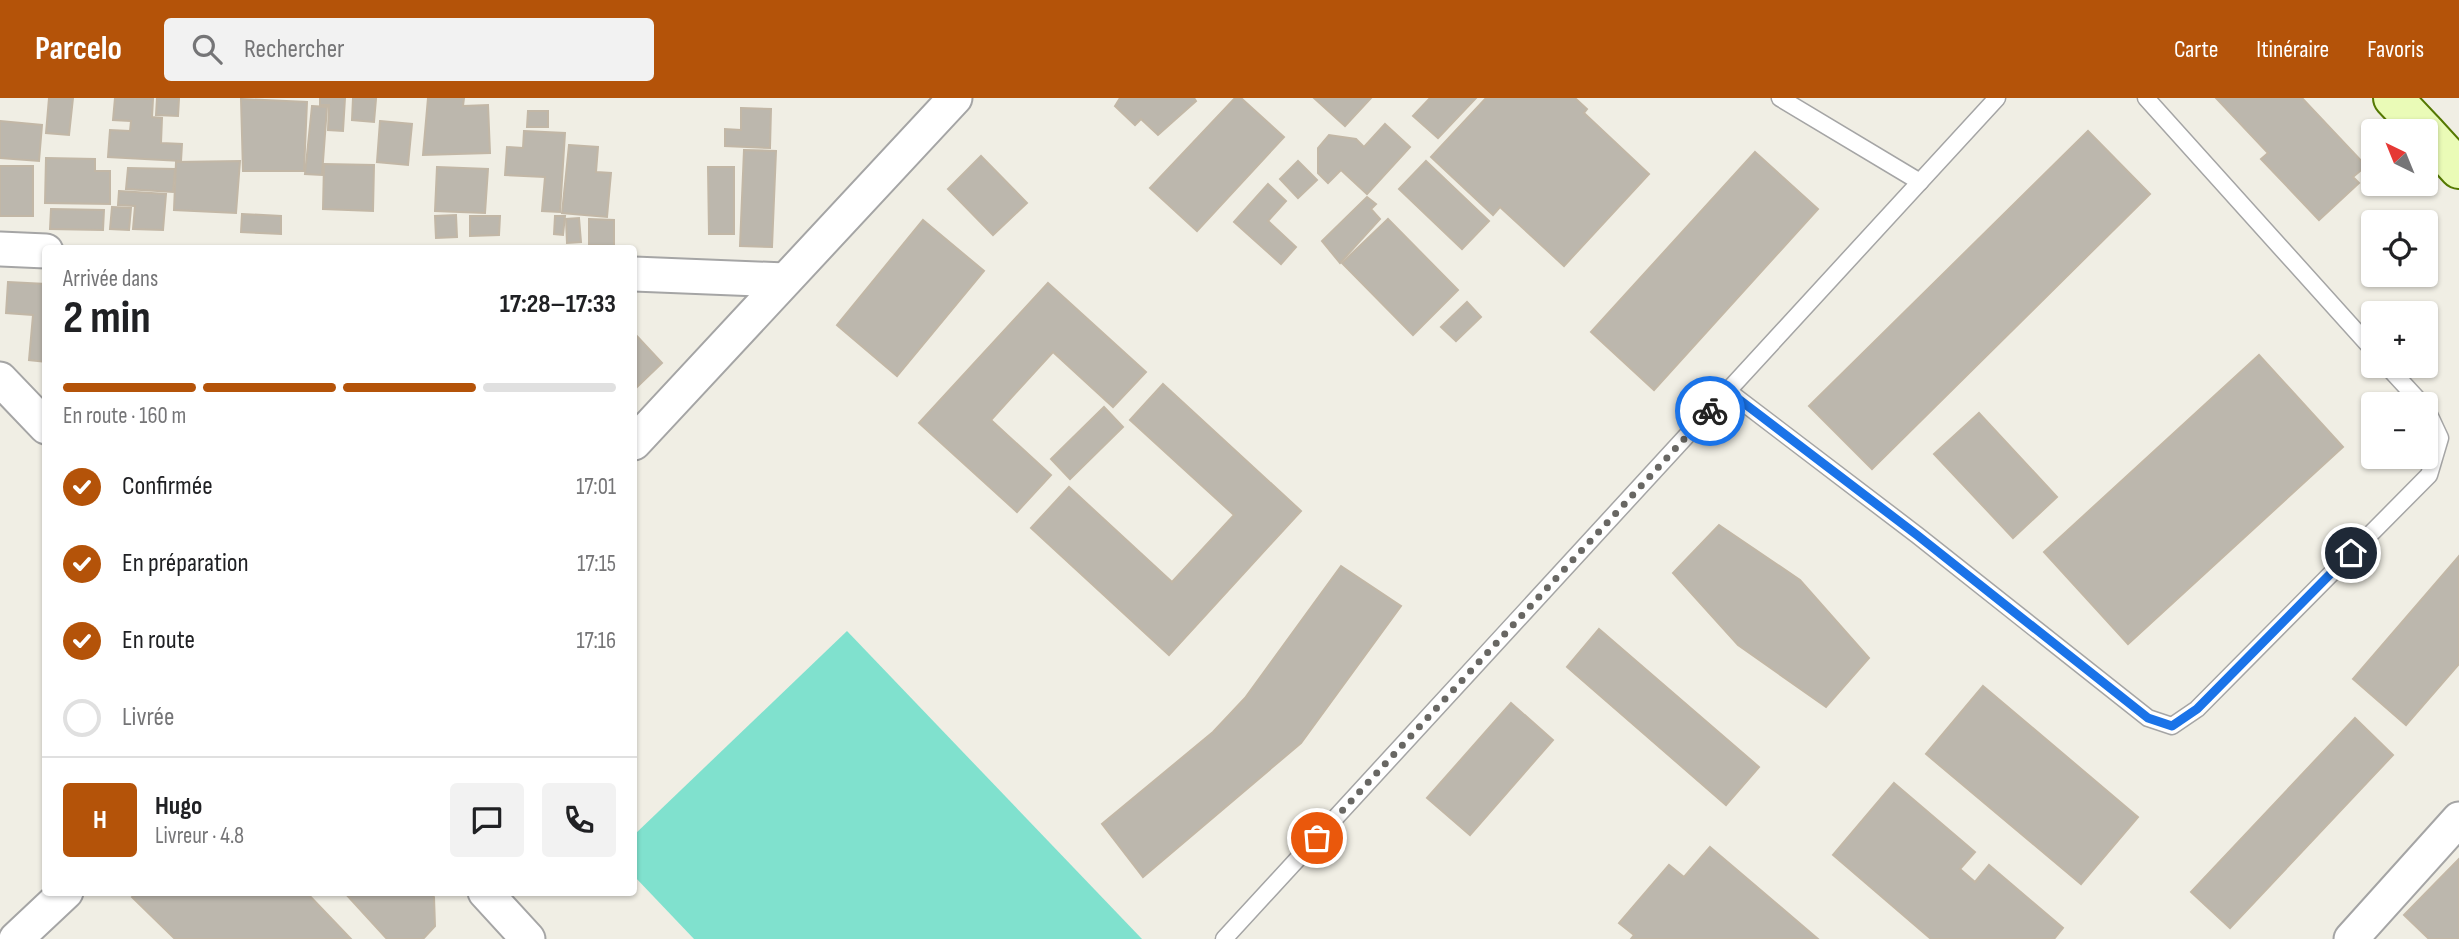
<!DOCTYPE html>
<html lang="fr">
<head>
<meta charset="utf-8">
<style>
	body { margin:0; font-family:"Sofia Sans Condensed",sans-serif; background:#f2f2f2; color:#202124; height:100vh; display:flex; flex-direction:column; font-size:26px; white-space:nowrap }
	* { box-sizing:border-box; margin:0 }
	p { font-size:23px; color:#757577 }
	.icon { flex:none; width:38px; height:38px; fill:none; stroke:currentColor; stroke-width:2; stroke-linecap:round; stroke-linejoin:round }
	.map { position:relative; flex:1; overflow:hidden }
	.details { position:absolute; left:42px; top:147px; width:595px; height:651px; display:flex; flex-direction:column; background:#fff; border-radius:7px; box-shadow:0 2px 5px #0004 }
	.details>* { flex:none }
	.needle { width:46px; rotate:317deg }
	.fabs { position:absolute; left:2361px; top:21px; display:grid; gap:14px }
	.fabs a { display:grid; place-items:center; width:77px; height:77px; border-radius:7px; background:#fff; box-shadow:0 2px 5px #0004; font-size:35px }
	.pin { position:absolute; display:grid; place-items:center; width:60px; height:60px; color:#fff; margin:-30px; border:4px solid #fff; border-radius:50%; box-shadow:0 2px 7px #0007 }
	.courier { position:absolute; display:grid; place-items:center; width:70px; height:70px; margin:-35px; border:5px solid #1a73e8; border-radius:50%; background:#fff; color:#222; box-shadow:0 2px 9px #0007 }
	.head em { font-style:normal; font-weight:700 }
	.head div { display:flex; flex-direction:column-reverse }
	.head { display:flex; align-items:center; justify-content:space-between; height:119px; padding:0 21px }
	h1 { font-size:46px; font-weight:700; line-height:52px }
	.bar { display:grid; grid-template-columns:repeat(4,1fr); gap:10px 7px; align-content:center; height:84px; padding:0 21px }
	.bar i { height:9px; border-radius:5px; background:#e0e0e0 }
	.bar .current { background:#b45309 }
	.bar p { grid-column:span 4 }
	.line { display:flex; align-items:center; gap:18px; padding:0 21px; border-top:2px solid #e0e0e0 }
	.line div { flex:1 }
	.round { display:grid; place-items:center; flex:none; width:74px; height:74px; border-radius:7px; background:#f2f2f2 }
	ol { padding:0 21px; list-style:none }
	li { display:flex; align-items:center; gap:21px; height:77px }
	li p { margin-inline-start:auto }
	li .icon { padding:7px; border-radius:50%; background:#b45309; color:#fff; stroke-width:4 }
	li:last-child { color:#757577 }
	li i { width:38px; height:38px; border:4px solid #e0e0e0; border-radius:50% }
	header { display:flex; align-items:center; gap:42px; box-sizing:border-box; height:98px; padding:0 35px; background:#b45309; color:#fff }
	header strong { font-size:33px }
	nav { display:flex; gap:38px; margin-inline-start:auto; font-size:24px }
	.search { width:490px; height:63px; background:#f2f2f2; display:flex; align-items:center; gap:18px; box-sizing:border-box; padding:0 24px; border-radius:7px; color:#757577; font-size:26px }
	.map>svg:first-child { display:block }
</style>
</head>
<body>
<header>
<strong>Parcelo</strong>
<div class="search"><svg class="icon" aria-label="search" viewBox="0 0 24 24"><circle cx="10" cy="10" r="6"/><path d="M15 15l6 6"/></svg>Rechercher</div>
<nav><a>Carte</a><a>Itinéraire</a><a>Favoris</a></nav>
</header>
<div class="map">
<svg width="2459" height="841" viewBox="0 0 2459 841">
	<rect width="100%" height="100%" fill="#f0eee4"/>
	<polygon fill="#80e1ce" points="847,533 1142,841 694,841 634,778 634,737"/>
	<g fill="#bcb7ad" stroke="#c2b7a6" stroke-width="2">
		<polygon points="49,0 73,0 69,37 46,35"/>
		<polygon points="115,0 153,1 152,19 162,20 161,45 182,46 181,63 108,59 110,32 130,33 131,23 113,22"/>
		<polygon points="157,0 179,1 178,18 156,17"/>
		<polygon points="320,0 345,0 343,33 328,32 329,7 320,7"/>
		<polygon points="353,0 376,1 374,24 352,22"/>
		<polygon points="428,0 464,0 463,8 488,7 490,55 423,57"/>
		<polygon points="1120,0 1194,0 1196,3 1158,37 1141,21 1135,27 1115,8"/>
		<polygon points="1235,0 1241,0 1284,39 1197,133 1150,90"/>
		<polygon points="1314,0 1371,0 1345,28"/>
		<polygon points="1430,0 1476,0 1438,40 1413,18"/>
		<polygon points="1486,0 1575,0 1587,11 1584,15 1649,76 1564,168 1500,109 1493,117 1431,59"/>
		<polygon points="2216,0 2302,0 2366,68 2353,79 2359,85 2319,122 2261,61 2268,55"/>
		<polygon points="241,1 307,4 304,73 243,73"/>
		<polygon points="312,8 327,9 322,77 305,76"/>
		<polygon points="741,10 771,11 770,50 725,48 725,31 741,32"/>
		<polygon points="528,13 548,13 548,29 527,29"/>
		<polygon points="0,23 42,27 39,63 0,60"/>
		<polygon points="380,23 412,26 408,67 377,64"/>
		<polygon points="1385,26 1410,49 1367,96 1341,72 1328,85 1318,75 1318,50 1329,37 1356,41 1364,49"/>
		<polygon points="524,33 565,35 560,114 542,113 545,79 505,77 507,49 523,50"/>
		<polygon points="2088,33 2150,96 1872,371 1809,308"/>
		<polygon points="569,47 598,49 596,74 611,75 607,119 562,115"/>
		<polygon points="744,52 776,53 772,149 740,148"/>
		<polygon points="1755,54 1818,111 1654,292 1591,234"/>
		<polygon points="981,58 1027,105 993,137 948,91"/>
		<polygon points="46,60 95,61 95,73 110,73 110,106 45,105"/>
		<polygon points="240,63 236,115 174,112 176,64"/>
		<polygon points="1298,63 1317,82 1298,100 1280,81"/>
		<polygon points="1426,63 1489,123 1462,151 1399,91"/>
		<polygon points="324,66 374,67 373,113 323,111"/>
		<rect x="0" y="68" width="33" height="50"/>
		<polygon points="437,69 488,71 485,115 435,113"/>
		<polygon points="708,69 734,69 734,136 709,136"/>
		<polygon points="128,70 175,71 173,94 126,91"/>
		<polygon points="1268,86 1286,103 1268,123 1296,149 1281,166 1234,124"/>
		<polygon points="119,93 166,96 163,132 133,131 135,108 118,107"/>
		<polygon points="1367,99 1376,106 1371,111 1380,121 1340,165 1322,143"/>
		<polygon points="112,109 131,110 129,132 110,131"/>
		<polygon points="51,111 104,112 103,132 50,131"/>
		<polygon points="242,116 281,118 281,136 241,134"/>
		<polygon points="456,117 457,139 436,140 435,118"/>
		<polygon points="470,118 500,118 499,137 470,138"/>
		<polygon points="555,118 565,118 563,137 554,136"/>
		<polygon points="579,120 581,144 567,145 566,121"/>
		<polygon points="589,121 614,122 614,148 589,147"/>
		<polygon points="1388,121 1458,192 1413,237 1342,165"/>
		<polygon points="923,122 984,173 897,278 837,227"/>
		<polygon points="8,184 46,186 46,264 29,262 33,217 6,215"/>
		<polygon points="1048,185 1146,274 1113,309 1053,254 991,322 1051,377 1017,414 919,325"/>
		<polygon points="1467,204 1481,219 1456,243 1441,229"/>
		<polygon points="634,235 662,265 634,292"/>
		<polygon points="2259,257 2343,349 2128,546 2044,454"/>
		<polygon points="1163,286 1301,413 1169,557 1031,430 1069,389 1172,484 1234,417 1130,322"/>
		<polygon points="1104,309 1123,329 1070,381 1051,361"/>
		<polygon points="1979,315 2057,399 2013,440 1934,356"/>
		<polygon points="1719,427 1800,482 1869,560 1826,609 1738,547 1673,475"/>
		<polygon points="2459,458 2459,566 2406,627 2353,581"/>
		<polygon points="1341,468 1401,508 1301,645 1143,779 1102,726 1213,634 1245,600"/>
		<polygon points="1599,531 1759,669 1726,707 1567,569"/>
		<polygon points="1983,588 2138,719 2081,786 1926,656"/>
		<polygon points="1511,605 1553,642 1470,737 1427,700"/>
		<polygon points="2355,620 2393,657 2230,830 2191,794"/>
		<polygon points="1894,685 1975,754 1960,771 1975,784 1989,767 2063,830 2054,841 1931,841 1833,757"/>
		<polygon points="1710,749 1818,841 1631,841 1634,837 1619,825 1669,767 1684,779"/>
		<polygon points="2459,761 2459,841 2429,841 2404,817"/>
		<polygon points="138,794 306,794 351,841 175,841 132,799"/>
		<polygon points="344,794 430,794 434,799 435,828 423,841 387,841"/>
	</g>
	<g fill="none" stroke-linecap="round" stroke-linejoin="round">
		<defs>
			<g id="lane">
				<polyline points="1780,0 1920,84"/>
				<polyline points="2146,0 2373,252"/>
				<polyline points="2387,268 2422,306"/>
				<polyline points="1728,293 1917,437 2148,620 2172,628 2197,611 2429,377 2440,340 2426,310"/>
				<polyline points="1224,841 1997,0"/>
			</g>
			<g id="street">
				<polyline points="0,151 46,153"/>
				<polyline points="634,176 785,182"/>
				<polyline points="0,281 46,329"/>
				<polyline points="634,345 955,0"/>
				<polyline points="485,794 528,841"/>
				<polyline points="16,841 66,794"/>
				<polyline points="2351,841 2459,721"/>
			</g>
			<g id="secondary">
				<polyline points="2393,0 2424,33"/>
				<polyline points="2426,35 2459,71"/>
			</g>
		</defs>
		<use href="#lane" stroke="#a5a5a5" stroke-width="19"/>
		<use href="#street" stroke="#a5a5a5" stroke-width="37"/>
		<use href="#secondary" stroke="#557902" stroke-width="42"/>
		<use href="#lane" stroke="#fff" stroke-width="16"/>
		<use href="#street" stroke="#fff" stroke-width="33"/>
		<use href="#secondary" stroke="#eafbb7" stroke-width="38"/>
	</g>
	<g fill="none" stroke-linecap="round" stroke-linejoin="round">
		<polyline stroke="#686763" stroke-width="7" stroke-dasharray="0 12.6" points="1317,740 1710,313"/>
		<polyline stroke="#1a73e8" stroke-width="9" points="1710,313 1728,293 1917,437 2148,620 2172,628 2197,611 2351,455"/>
	</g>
</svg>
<div class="fabs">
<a><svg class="needle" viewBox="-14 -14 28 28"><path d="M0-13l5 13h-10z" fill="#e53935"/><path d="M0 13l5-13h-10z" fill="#757577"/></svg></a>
<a><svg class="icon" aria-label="locate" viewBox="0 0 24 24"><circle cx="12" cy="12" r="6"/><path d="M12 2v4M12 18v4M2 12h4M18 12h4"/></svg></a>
<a>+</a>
<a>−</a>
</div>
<div class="pin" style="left:1317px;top:740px;background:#ea580c"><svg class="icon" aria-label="bag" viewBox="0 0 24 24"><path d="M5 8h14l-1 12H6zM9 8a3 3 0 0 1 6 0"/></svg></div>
<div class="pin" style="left:2351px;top:455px;background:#1f2937"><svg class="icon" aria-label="home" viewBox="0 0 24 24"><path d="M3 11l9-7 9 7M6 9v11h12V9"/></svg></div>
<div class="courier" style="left:1710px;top:313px"><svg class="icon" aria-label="bike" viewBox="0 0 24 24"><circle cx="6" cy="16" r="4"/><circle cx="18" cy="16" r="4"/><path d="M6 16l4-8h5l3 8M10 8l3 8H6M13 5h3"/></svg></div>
<section class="details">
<div class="head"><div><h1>2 min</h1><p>Arrivée dans</p></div><em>17:28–17:33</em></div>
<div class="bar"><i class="current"></i><i class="current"></i><i class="current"></i><i></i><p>En route · 160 m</p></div>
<ol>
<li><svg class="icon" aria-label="check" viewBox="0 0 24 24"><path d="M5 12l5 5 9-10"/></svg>Confirmée<p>17:01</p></li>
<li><svg class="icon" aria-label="check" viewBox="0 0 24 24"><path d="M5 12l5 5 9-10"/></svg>En préparation<p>17:15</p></li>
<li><svg class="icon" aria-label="check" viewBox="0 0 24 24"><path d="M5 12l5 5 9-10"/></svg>En route<p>17:16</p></li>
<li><i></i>Livrée</li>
</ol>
<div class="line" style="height:126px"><b class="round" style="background:#b45309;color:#fff">H</b><div><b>Hugo</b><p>Livreur · 4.8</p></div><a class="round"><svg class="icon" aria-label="chat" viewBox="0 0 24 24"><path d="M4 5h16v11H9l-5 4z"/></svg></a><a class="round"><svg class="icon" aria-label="phone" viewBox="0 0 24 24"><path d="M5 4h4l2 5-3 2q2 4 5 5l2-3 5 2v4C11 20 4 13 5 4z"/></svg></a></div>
</section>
</div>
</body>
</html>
